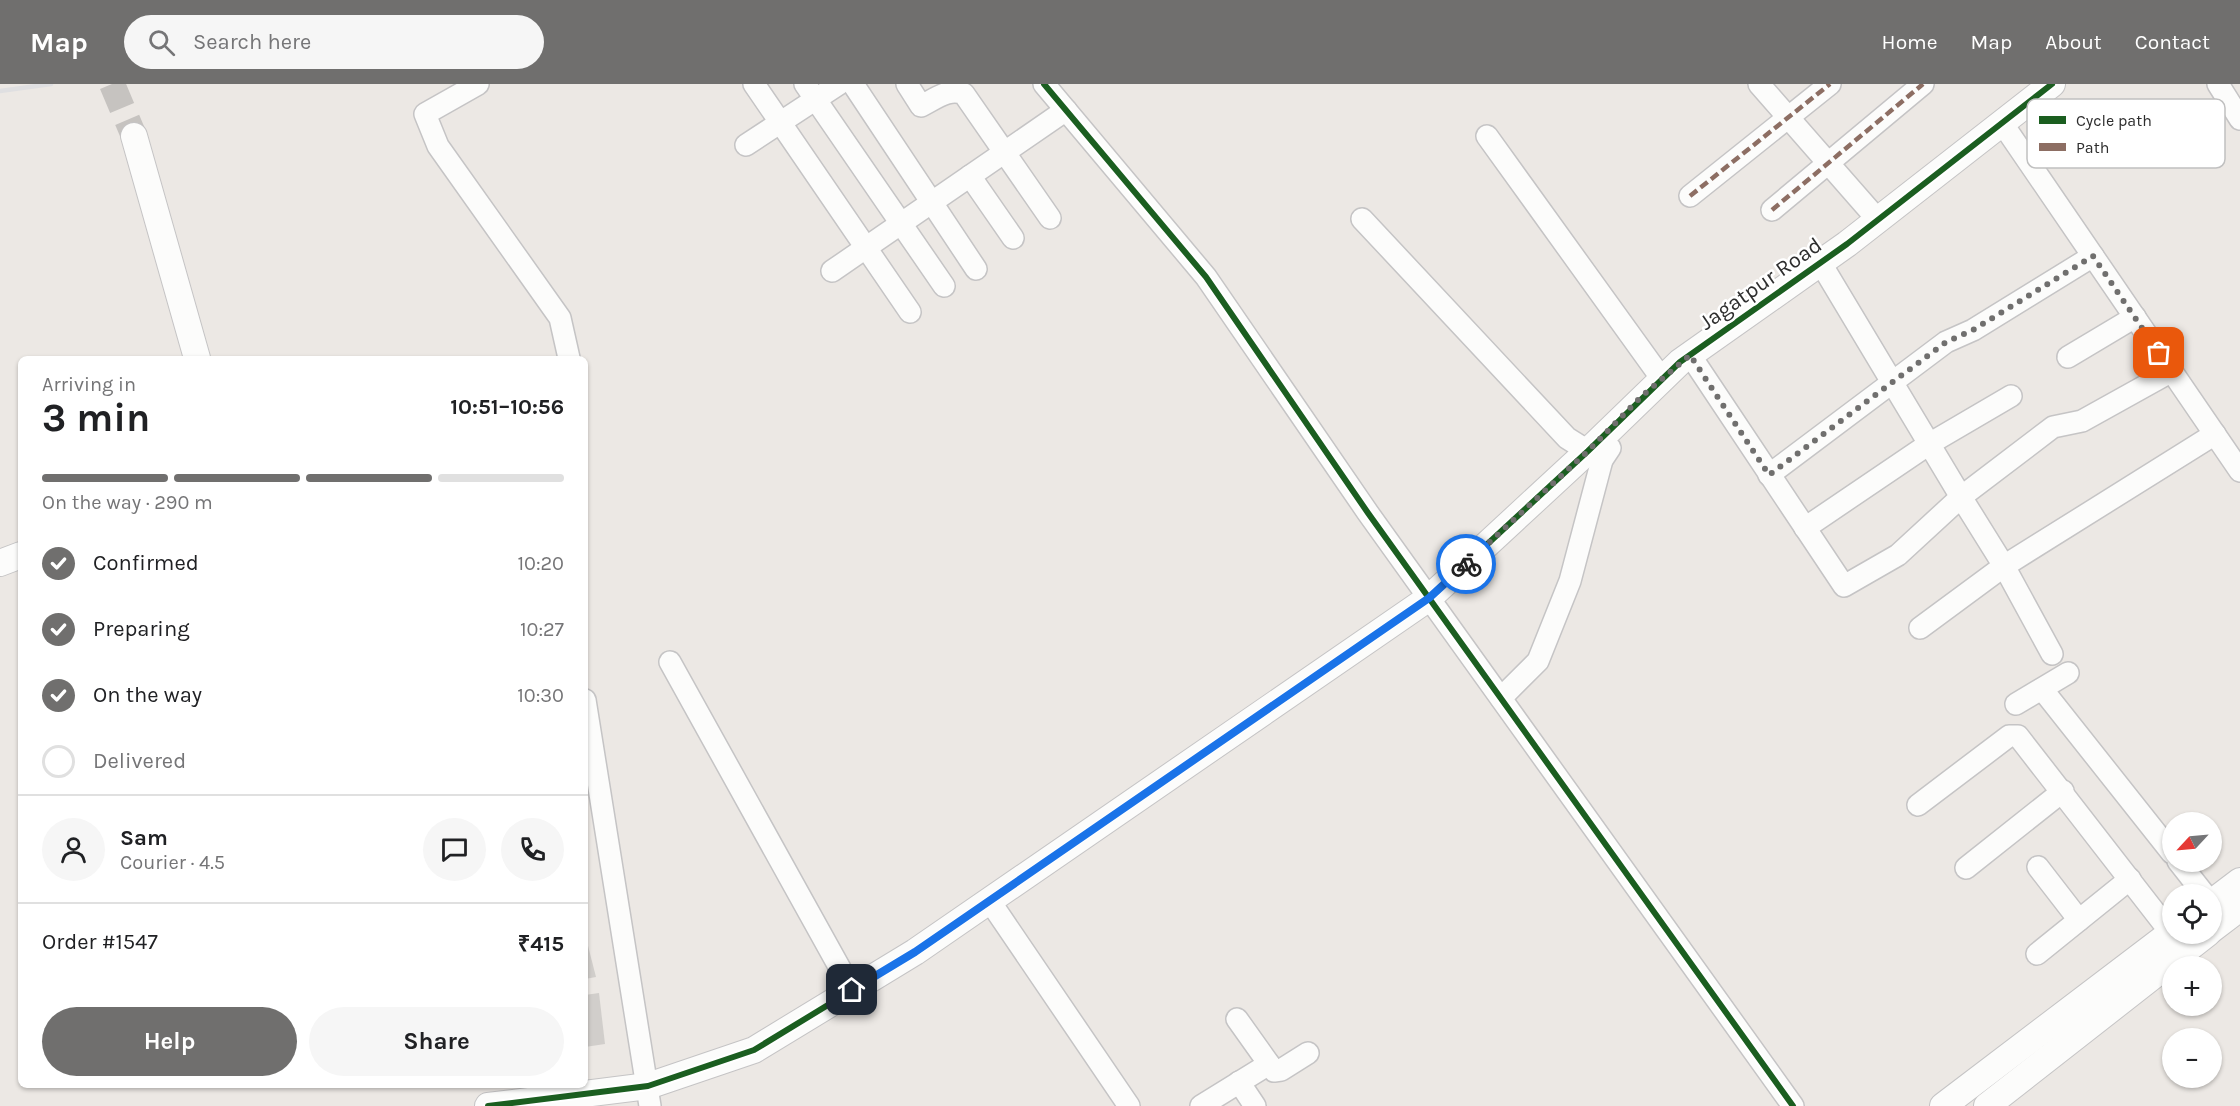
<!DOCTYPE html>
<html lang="en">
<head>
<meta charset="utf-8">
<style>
	body { margin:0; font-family:Karla,sans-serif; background:#f6f6f6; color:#202124; height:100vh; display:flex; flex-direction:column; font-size:22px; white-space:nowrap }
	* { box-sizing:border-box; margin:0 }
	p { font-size:20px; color:#757577 }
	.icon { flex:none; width:33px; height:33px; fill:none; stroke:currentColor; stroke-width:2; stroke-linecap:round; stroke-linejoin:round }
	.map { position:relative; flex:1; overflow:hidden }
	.drawer { position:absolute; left:18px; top:272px; width:570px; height:732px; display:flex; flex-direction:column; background:#fff; border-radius:9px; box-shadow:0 2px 4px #0004 }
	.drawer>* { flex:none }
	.needle { width:39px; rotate:244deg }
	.tools { position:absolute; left:2162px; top:728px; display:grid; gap:12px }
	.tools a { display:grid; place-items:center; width:60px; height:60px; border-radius:50%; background:#fff; box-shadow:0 2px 4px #0004; font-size:30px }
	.pin { position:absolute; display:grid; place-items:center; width:51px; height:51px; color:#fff; margin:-26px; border-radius:12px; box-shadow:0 3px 9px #0006 }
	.courier { position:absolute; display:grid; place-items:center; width:60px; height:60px; margin:-30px; border:4px solid #1a73e8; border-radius:50%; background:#fff; color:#222; box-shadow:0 2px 8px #0007 }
	.headline em { font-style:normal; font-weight:700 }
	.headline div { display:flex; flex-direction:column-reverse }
	.headline { display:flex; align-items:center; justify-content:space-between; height:102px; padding:0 24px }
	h1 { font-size:39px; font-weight:700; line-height:45px }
	.bar { display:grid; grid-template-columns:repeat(4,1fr); gap:9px 6px; align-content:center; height:72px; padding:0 24px }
	.bar i { height:8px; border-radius:4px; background:#e0e0e0 }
	.bar .on { background:#706f6e }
	.bar p { grid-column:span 4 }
	.line { display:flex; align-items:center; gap:15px; padding:0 24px; border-top:2px solid #e0e0e0 }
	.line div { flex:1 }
	.round { display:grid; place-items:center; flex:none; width:63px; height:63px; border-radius:32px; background:#f6f6f6 }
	ol { padding:0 24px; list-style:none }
	li { display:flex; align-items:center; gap:18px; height:66px }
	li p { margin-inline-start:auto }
	li .icon { padding:6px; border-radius:50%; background:#706f6e; color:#fff; stroke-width:4 }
	li:last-child { color:#757577 }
	li i { width:33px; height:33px; border:3px solid #e0e0e0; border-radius:50% }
	.button { display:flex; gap:12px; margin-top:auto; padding:12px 24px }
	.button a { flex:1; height:69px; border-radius:36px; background:#706f6e; color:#fff; font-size:24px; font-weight:700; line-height:69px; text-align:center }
	.button a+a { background:#f6f6f6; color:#202124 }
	header { display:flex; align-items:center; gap:36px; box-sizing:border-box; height:84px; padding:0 30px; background:#706f6e; color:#fff }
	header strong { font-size:28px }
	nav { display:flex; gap:33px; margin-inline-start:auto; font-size:21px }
	.search { width:420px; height:54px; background:#f6f6f6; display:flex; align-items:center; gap:15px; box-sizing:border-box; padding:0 21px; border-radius:33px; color:#757577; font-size:22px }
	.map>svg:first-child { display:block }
</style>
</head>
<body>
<header>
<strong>Map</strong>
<div class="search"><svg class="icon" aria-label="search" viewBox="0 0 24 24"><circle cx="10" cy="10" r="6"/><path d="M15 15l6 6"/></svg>Search here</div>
<nav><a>Home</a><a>Map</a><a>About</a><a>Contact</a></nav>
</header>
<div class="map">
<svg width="2240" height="1022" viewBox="0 0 2240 1022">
	<rect width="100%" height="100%" fill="#ece8e4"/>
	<g fill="#d1cecb">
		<polygon points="585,850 596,893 585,895"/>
		<polygon points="599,909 605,960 585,963 585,911"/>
	</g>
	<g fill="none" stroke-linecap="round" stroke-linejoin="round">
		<polyline stroke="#c6c3c0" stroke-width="26" stroke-dasharray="26 13" stroke-linecap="butt" points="112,0 134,52"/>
		<defs>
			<g id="minor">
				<polyline points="478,0 425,30 438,62 560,234 569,274"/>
				<polyline points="754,0 910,228"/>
				<polyline points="805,0 944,202"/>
				<polyline points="853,0 976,185"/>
				<path d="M 907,0 L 921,22 C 935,15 950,3 964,10 L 1050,134"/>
				<polyline points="1044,0 1206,193 1368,429 1793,1022"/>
				<polyline points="1759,0 1878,136"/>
				<polyline points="2218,0 2240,35"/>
				<polyline points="2002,39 2240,387"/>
				<polyline points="1487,52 1662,295"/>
				<polyline points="746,61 839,0"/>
				<polyline points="970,92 1013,154"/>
				<polyline points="1690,112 1830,0"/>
				<polyline points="1772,126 1923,0"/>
				<polyline points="1362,135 1567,354 1602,376"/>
				<polyline points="1820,178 1961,413 2053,343 2082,337 2172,287"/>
				<polyline points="832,187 1066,26"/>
				<polyline points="1690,271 1844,502 1898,471 1961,413 2004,482 2052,570"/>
				<polyline points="2068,273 2135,233"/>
				<polyline points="1769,391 1946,258 1973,246 2093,172"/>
				<polyline points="1805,444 1929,360 2011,312"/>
				<polyline points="1920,544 2004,482 2215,350"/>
				<polyline points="670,578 852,906"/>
				<polyline points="2042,605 2172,769"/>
				<polyline points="1501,614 1538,577 1570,497 1602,376 1610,364"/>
				<polyline points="585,616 650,1022"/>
				<polyline points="2016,620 2068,589"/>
				<polyline points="1918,721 2009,652 2018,652 2171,849"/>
				<polyline points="2178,777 2204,810"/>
				<polyline points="2038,783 2079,836"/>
				<polyline points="1966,784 2063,707"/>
				<polyline points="989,816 1129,1022"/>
				<polyline points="2037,870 2130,795"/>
				<polyline points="1237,935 1274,987 1281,986 1308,969"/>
				<polyline points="1239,998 1255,1022"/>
				<polyline points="1201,1022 1269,980"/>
			</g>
			<g id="tertiary">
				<polyline points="134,52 197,274"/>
				<polyline points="0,479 21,471"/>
				<polyline points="2211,819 2240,797"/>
				<polyline points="2211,846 2240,824"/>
				<polyline points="488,1022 648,1002 754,966 915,868 1429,514 1588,367 1680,278 1847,160 2052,0"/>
				<polyline points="1943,1022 2172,848"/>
				<polyline points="1987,1022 2208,849"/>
			</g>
		</defs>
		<use href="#minor" stroke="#c5c4c5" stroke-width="24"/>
		<use href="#tertiary" stroke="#c5c4c5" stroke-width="28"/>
		<use href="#minor" stroke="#fcfcfb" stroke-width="21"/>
		<use href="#tertiary" stroke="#fcfcfb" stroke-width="26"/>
		<polyline stroke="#dfdfe1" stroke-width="4.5" points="0,7 51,0"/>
		<g stroke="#8d6e63" stroke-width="4.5" stroke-dasharray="9 4.5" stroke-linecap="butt">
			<polyline points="1690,112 1830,0"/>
			<polyline points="1772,126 1923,0"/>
		</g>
		<defs>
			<g id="cycleway">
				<polyline points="1044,0 1206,193 1368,429 1793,1022"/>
				<polyline points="488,1022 648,1002 754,966 915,868 1429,514 1588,367 1680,278 1847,160 2052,0"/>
			</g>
		</defs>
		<use href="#cycleway" stroke="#fff" stroke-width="10"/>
		<use href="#cycleway" stroke="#1b5e20" stroke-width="6"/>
	</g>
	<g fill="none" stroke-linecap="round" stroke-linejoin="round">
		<polyline stroke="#706f6e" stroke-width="6" stroke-dasharray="0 10.8" points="1466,480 1588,367 1642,312 1690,271 1769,391 1946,258 1973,246 2093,172 2159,269"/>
		<polyline stroke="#1a73e8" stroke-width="8" points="852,906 915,868 1429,514 1466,480"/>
	</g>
	<g text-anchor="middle" stroke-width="5" stroke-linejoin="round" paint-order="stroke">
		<g font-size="22" fill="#2e2e2e" stroke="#fff">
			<text transform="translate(1760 199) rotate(-35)" y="8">Jagatpur Road</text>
		</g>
	</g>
	<rect x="2027" y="15" width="198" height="69" rx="9" fill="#fff" stroke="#c0c0c0" stroke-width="1.5"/>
	<rect x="2039" y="32" width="27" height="8" fill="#1b5e20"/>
	<rect x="2039" y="59" width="27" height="8" fill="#8d6e63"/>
	<g font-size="16" fill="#2e2e2e">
		<text x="2076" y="42">Cycle path</text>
		<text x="2076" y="69">Path</text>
	</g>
</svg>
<div class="tools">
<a><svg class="needle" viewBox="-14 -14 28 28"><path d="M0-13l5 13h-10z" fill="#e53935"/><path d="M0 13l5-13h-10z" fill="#757577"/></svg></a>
<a><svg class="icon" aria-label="locate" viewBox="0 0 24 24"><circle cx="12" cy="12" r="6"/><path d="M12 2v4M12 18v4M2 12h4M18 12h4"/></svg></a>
<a>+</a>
<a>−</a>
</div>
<div class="pin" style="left:2159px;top:269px;background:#ea580c"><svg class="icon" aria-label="bag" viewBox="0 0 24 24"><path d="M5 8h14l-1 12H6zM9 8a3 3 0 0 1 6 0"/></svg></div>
<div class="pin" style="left:852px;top:906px;background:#1f2937"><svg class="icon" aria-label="home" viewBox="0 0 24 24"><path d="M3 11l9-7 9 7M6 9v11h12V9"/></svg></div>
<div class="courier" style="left:1466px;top:480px"><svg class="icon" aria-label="bike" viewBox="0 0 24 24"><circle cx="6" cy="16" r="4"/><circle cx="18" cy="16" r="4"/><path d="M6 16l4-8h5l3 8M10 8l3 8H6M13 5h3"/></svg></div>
<section class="drawer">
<div class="headline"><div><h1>3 min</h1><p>Arriving in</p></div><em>10:51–10:56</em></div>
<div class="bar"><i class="on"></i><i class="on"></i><i class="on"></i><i></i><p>On the way · 290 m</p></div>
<ol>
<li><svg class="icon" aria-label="check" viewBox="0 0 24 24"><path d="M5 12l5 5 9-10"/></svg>Confirmed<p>10:20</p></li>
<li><svg class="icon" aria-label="check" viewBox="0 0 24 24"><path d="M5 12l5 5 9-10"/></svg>Preparing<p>10:27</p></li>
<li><svg class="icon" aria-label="check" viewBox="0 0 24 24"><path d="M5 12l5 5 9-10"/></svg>On the way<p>10:30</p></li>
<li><i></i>Delivered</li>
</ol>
<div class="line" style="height:108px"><a class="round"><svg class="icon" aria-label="person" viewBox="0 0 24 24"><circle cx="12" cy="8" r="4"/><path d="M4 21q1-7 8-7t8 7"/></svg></a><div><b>Sam</b><p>Courier · 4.5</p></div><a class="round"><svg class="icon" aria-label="chat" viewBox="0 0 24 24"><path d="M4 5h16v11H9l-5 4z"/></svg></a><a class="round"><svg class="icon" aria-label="phone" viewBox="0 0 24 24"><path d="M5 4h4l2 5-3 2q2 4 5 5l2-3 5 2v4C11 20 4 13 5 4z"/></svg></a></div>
<div class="line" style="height:78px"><div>Order #1547</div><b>₹415</b></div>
<div class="button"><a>Help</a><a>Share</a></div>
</section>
</div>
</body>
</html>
